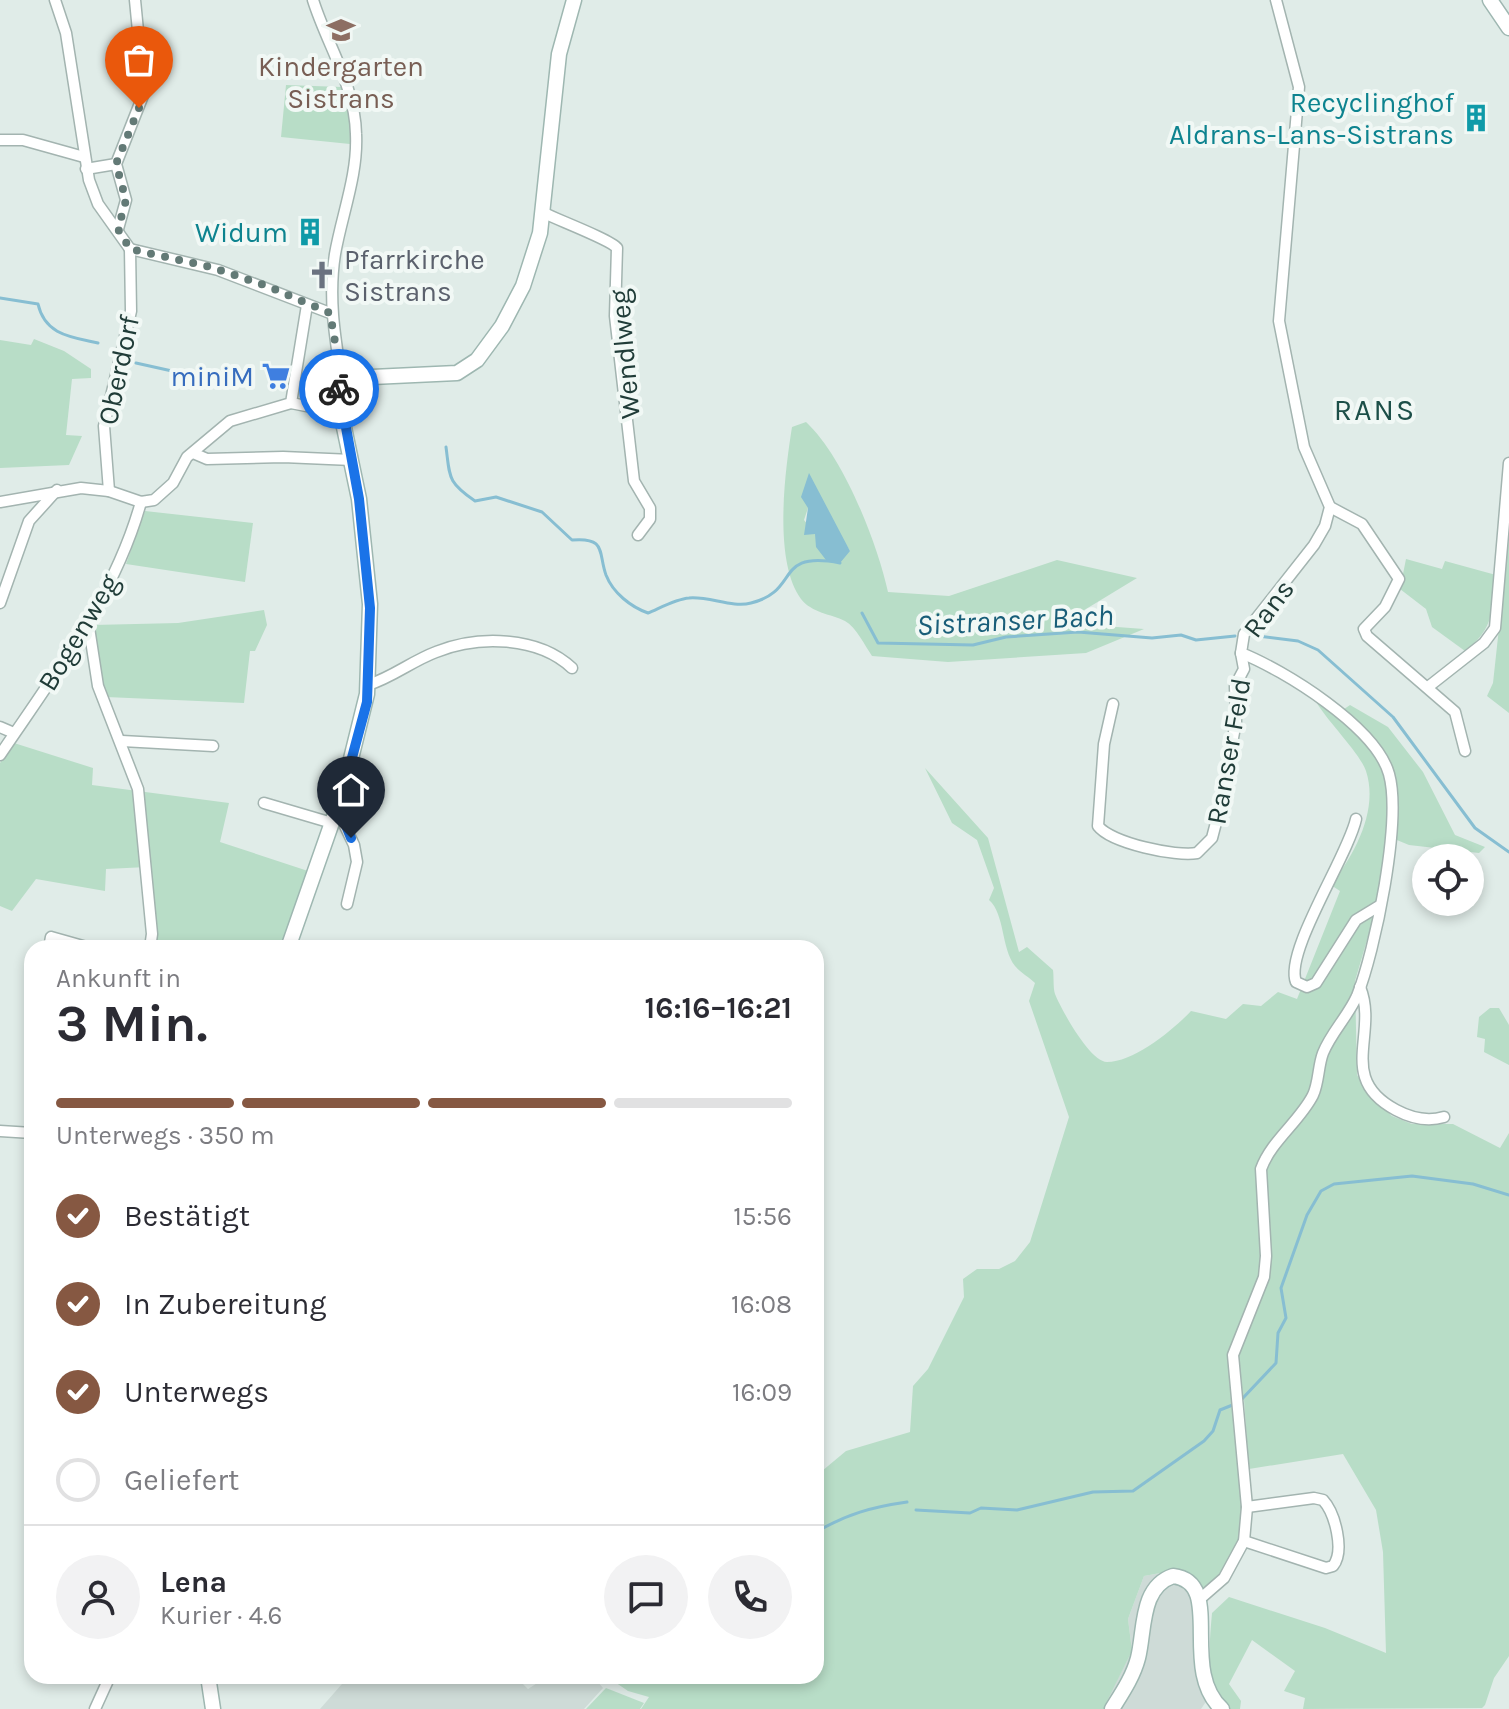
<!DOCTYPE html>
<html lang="de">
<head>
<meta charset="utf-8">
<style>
	body { margin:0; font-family:Karla,sans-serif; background:#f2f2f3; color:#2b2b33; height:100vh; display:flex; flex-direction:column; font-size:30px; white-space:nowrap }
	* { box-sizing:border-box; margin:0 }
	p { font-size:26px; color:#7c7c81 }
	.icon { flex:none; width:44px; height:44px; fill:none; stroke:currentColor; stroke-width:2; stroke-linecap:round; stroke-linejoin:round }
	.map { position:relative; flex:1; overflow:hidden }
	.drawer { position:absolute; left:24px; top:940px; width:800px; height:744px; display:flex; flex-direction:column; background:#fff; border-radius:24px; box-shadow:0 4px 12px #0003 }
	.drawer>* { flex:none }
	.buttons { position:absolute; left:1412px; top:844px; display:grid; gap:16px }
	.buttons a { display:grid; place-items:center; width:72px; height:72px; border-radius:50%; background:#fff; box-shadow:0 4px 12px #0003; font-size:40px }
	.pin { position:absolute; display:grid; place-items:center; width:68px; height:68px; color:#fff; margin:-82px -34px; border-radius:50% 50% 50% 0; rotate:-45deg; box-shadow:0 0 8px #0007 }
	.pin .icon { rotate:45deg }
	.courier { position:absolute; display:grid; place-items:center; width:80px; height:80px; margin:-40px; border:6px solid #1a73e8; border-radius:50%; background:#fff; color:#222; box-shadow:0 2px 10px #0007 }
	.head em { font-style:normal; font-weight:700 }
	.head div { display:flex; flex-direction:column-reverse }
	.head { display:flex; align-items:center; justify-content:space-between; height:136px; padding:0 32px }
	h1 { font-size:52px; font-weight:700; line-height:60px }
	.bar { display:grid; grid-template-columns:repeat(4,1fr); gap:12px 8px; align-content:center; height:96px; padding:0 32px }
	.bar i { height:10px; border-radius:6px; background:#e1e1e2 }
	.bar .active { background:#865842 }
	.bar p { grid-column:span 4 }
	.line { display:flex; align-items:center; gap:20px; padding:0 32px; border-top:2px solid #e1e1e2 }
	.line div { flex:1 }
	.round { display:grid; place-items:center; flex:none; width:84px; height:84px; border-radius:42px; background:#f2f2f3 }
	ol { padding:0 32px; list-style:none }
	li { display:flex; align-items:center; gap:24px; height:88px }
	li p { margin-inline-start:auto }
	li .icon { padding:8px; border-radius:50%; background:#865842; color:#fff; stroke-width:4 }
	li:last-child { color:#7c7c81 }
	li i { width:44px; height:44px; border:4px solid #e1e1e2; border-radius:50% }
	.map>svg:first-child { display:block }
</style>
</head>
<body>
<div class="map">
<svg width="1509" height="1709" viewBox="0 0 1509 1709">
	<rect width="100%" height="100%" fill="#e0ece8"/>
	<g fill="#cedbd7">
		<polygon points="1177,1570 1203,1588 1197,1650 1207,1700 1201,1709 1116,1709 1105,1703 1132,1651 1128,1619 1144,1576"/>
		<polygon points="349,1676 515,1676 528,1689 548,1676 593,1676 603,1688 584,1709 320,1709"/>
	</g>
	<g fill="#b8ddc7" fill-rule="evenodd">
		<polygon points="286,85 342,87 351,124 350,144 281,137"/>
		<polygon points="34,339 64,351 91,369 91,378 72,379 66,435 82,436 69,465 0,468 0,340 31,345"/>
		<path d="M 806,422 C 843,456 877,542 888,592 L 949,596 L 1057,560 L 1137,578 L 1063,623 L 1144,629 L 1086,653 L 948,662 L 872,656 C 865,646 856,627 845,621 C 831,614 812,613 801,599 C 773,561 785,471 792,427 ZM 808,508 L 836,529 L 850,551 L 815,534 L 804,520 Z"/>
		<polygon points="145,511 253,523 245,582 126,564"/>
		<polygon points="1509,536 1509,713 1487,696 1493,683"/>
		<path d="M 1406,559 L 1442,569 L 1445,561 L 1496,575 C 1492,610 1495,628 1465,651 L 1432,627 L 1426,609 L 1400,589 Z"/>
		<polygon points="264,610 267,625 255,651 250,651 244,703 106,697 97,676 93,625 178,623"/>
		<path d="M 1315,700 L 1334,716 L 1350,705 L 1388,727 L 1423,772 L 1455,835 L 1485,847 L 1479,853 L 1409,845 L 1387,836 L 1379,899 L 1355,981 L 1357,1075 L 1373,1099 L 1392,1116 L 1412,1124 L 1453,1124 L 1500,1148 L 1509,1133 L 1509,1656 L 1494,1678 L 1485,1705 L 1482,1708 L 1303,1709 L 1305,1698 L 1284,1691 L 1295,1671 L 1252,1640 L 1229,1684 L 1241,1701 L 1240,1709 L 1222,1709 C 1206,1677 1209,1648 1212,1613 L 1229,1597 L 1325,1628 L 1386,1653 L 1383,1552 L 1376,1510 L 1343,1454 L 1249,1469 L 1244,1400 L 1241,1398 L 1244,1541 L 1221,1577 L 1203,1588 L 1177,1570 L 1144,1576 L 1128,1619 L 1132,1651 L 1106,1703 L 1116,1709 L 641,1709 L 649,1697 L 628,1691 L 606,1676 L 816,1676 L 816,1476 L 846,1451 L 910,1432 L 913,1386 L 928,1369 L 964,1297 L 963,1279 L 977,1269 L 999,1269 L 1015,1261 L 1030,1242 L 1069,1117 L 1029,1001 L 1035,983 C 1029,977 1020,972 1015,966 C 1001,948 1005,914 989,900 L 994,888 L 977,840 L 952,823 L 925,768 L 988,838 L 1019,952 L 1027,947 L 1053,970 C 1054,977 1053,988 1055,994 C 1061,1009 1090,1062 1107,1062 C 1134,1062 1173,1030 1191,1011 L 1226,1019 L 1243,1004 L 1261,1006 L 1278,992 L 1297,999 L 1340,891 L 1331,885 C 1354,855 1379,811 1366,771 C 1360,753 1326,720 1315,700 Z"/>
		<polygon points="14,743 93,768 92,785 229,803 220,842 308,871 281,948 152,948 147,867 106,869 105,891 36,879 12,911 0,906 0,763"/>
		<polygon points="1490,1008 1499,1008 1509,1025 1509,1065 1484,1052 1485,1039 1477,1037 1479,1017"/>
		<polygon points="606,1688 644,1703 640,1709 586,1709"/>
	</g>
	<polygon fill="#87bed2" points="809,473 850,551 840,563 826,560 816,547 815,534 804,535 808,508 801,497"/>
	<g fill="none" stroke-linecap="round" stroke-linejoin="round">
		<g stroke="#87bed2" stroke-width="3">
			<path d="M 0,298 L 38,304 C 45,335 71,337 98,343"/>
			<polyline points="136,363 181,373 199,385"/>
			<path d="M 446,447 C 450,477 447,482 475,501 L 496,497 L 542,512 L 572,540 C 607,537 598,553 606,575 C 613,593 631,607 648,613 C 660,608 676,599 689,598 C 709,596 732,608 751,603 C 801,591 773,550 840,563"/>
			<polyline points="862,613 878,643 973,645 1006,637 1078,632 1152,638 1181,635 1196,640 1235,636"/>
			<polyline points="1250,635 1298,641 1318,650 1393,717 1475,828 1509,852"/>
			<polyline points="1242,1399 1276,1363 1278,1333 1286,1318 1281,1288 1307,1215 1321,1191 1334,1184 1412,1176 1473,1184 1509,1195"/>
			<polyline points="916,1510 970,1513 981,1508 1017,1510 1093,1492 1133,1491 1204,1441 1213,1431 1220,1410 1235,1404"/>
			<path d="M 816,1532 C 847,1514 872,1507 907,1502"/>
		</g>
		<defs>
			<g id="minor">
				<polyline points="55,0 66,33 89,180 98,204 130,249"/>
				<path d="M 313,0 C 327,45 355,85 356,134 C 358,175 342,214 335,254 C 328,298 335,338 342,382"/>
				<polyline points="0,140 23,140 84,157"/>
				<polyline points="86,169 116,164"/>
				<path d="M 544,213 C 558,220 611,240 617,248 L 615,316 L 634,481 L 650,508 L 650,519 L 638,535"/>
				<polyline points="118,229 126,200 116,164 144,93 135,0"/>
				<polyline points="130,249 218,270 330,313"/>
				<polyline points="291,403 341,413"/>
				<polyline points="193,453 207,459 283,457 352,460"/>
				<polyline points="109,491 104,426 131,311 130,249"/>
				<polyline points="0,502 81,488 109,491 141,502 154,500 173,483 187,457 230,421 291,403 307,305"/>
				<polyline points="1330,507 1362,524 1399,579 1385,607 1364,629 1367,636 1455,712 1465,751"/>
				<polyline points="0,603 29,521 57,490"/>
				<polyline points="88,621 98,686 138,789 152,934 150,948"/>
				<path d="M 368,685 C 393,677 412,661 436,652 C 478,635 538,636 572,668"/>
				<polyline points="1428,687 1484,643 1495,628 1509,463"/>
				<path d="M 1113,704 L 1104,744 L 1098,826 C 1111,843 1176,857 1197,853 L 1212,838 L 1219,811 L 1236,722 L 1235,686 L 1244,669 L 1241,653"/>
				<polyline points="0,727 14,733"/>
				<polyline points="122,741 213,746"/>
				<path d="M 0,755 C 54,675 115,596 141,502"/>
				<polyline points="343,791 348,797 345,826 354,845 357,862 347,904"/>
				<polyline points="264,803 332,823"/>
				<path d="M 1356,819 C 1348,856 1284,952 1296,982 L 1307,987 L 1316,983 L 1356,920 L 1379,906"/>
				<polyline points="49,948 51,937 90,948"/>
				<path d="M 1360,987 C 1379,1034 1336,1078 1396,1110 C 1411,1118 1427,1122 1444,1117"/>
				<polyline points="0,1131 32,1133"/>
				<path d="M 1244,1541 L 1326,1568 L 1333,1566 C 1345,1551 1335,1513 1323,1500 L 1314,1498 L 1247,1507"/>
				<path d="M 1201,1598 L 1224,1578 L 1244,1541 L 1247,1507 L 1233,1355 L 1264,1277 L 1266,1256 L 1261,1169 C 1271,1141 1300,1121 1313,1095 C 1319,1082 1318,1066 1323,1053 C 1331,1033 1348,1016 1357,996 C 1375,951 1402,821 1389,774 C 1376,727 1284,670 1241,653 L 1244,634 L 1314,545 L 1325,526 L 1330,507 L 1304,447 L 1279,321 L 1299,87 L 1276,0"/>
				<polyline points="95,1709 110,1676"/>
			</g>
			<g id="secondary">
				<polyline points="1490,0 1509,28"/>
				<polyline points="288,948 343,791 367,694 370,604 359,499 341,413 340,385 351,378 457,373 477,360 502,326 523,286 540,233 559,54 574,0"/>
				<polyline points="208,1676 213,1709"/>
				<path d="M 1112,1709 C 1122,1693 1133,1677 1138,1658 C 1145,1630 1140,1587 1173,1576 C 1226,1582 1178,1669 1222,1709"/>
			</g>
		</defs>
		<use href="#minor" stroke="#a3b4b0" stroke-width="13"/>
		<use href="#secondary" stroke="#9eb7b1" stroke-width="17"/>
		<use href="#minor" stroke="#fff" stroke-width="10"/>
		<use href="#secondary" stroke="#fff" stroke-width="14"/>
	</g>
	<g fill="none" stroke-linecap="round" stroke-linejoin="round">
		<polyline stroke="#637a76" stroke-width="8" stroke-dasharray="0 14.4" points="139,108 116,164 126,200 118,229 130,249 211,267 267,286 330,313 342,382 339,389"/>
		<polyline stroke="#1a73e8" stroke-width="10" points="339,389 359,499 370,608 367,702 343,791 348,797 345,823 351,838"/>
	</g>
	<defs>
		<symbol id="school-bare" viewBox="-9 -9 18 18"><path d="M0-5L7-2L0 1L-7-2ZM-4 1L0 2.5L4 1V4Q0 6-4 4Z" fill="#8d6e63" stroke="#f1f8f5" stroke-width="2.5" paint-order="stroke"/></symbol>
		<symbol id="building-bare" viewBox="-9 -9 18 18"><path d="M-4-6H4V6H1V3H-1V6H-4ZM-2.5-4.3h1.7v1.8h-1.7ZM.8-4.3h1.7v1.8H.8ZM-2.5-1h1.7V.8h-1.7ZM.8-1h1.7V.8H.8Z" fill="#0f9aa8" stroke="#f1f8f5" stroke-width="2.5" paint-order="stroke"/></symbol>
		<symbol id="church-bare" viewBox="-9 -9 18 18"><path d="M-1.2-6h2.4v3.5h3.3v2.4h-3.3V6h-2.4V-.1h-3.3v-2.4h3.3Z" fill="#6b7280" stroke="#f1f8f5" stroke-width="2.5" paint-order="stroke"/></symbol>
		<symbol id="supermarket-bare" viewBox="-9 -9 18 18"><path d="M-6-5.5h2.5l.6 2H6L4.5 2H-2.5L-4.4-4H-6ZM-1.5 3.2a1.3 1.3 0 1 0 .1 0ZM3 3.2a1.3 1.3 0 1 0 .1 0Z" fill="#3f7fe0" stroke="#f1f8f5" stroke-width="2.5" paint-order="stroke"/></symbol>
	</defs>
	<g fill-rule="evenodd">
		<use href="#school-bare" x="321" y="10" width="40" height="40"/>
		<use href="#building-bare" x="1456" y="98" width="40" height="40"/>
		<use href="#building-bare" x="290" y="212" width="40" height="40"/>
		<use href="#church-bare" x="302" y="255" width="40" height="40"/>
		<use href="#supermarket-bare" x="256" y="356" width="40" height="40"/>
	</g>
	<g text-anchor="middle" stroke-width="8" stroke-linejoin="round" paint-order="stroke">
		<g font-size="28" fill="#785e54" stroke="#f1f8f5">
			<text x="341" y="76">Kindergarten<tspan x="341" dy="32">Sistrans</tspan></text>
		</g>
		<g font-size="28" fill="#0d838f" stroke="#f1f8f5" text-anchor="end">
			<text x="1454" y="112">Recyclinghof<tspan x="1454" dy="32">Aldrans-Lans-Sistrans</tspan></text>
			<text x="288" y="242">Widum</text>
		</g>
		<g font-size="28" fill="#5b616d" stroke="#f1f8f5" text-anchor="start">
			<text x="344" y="269">Pfarrkirche<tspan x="344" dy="32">Sistrans</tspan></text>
		</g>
		<g font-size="28" fill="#203c38" stroke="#f1f8f5">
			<text transform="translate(624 354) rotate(-95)" y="10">Wendlweg</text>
			<text transform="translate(118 370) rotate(-78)" y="10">Oberdorf</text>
			<text transform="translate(1268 608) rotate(-53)" y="10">Rans</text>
			<text transform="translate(78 632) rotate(-59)" y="10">Bogenweg</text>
			<text transform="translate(1228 751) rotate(-80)" y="10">Ranser Feld</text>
		</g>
		<g font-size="28" fill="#366cbe" stroke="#f1f8f5" text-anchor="end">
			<text x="254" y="386">miniM</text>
		</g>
		<g font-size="30" letter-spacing="2" fill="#1c4f48" stroke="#f1f8f5">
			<text x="1375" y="420">RANS</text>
		</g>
		<g font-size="30" font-style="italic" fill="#195e79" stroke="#f1f8f5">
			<text transform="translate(1015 620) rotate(-3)" y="10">Sistranser Bach</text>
		</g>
	</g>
</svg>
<div class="buttons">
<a><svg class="icon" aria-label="locate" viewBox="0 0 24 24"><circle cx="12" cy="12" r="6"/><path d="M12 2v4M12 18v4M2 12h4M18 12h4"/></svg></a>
</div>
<div class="pin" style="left:139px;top:108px;background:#ea580c"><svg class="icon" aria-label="bag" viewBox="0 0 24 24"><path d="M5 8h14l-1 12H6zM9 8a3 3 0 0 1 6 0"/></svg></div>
<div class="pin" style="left:351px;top:838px;background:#1f2937"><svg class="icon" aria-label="home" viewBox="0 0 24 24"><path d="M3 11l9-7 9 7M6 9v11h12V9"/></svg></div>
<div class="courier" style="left:339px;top:389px"><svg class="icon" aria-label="bike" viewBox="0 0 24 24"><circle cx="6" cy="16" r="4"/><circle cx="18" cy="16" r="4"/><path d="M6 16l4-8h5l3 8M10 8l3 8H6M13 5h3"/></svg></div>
<section class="drawer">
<div class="head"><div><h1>3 Min.</h1><p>Ankunft in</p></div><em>16:16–16:21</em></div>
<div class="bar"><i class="active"></i><i class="active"></i><i class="active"></i><i></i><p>Unterwegs · 350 m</p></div>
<ol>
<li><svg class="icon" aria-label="check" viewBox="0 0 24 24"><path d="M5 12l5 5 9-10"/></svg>Bestätigt<p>15:56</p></li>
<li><svg class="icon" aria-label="check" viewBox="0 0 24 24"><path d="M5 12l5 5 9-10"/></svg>In Zubereitung<p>16:08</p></li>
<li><svg class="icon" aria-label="check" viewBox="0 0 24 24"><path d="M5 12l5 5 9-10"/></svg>Unterwegs<p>16:09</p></li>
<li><i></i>Geliefert</li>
</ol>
<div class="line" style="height:144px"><a class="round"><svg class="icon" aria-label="person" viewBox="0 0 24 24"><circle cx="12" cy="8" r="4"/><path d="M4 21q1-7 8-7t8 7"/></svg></a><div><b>Lena</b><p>Kurier · 4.6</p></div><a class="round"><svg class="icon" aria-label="chat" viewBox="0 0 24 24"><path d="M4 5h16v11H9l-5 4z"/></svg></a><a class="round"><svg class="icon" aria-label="phone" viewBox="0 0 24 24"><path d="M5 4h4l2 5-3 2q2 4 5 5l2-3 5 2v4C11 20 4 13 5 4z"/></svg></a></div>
</section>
</div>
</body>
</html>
